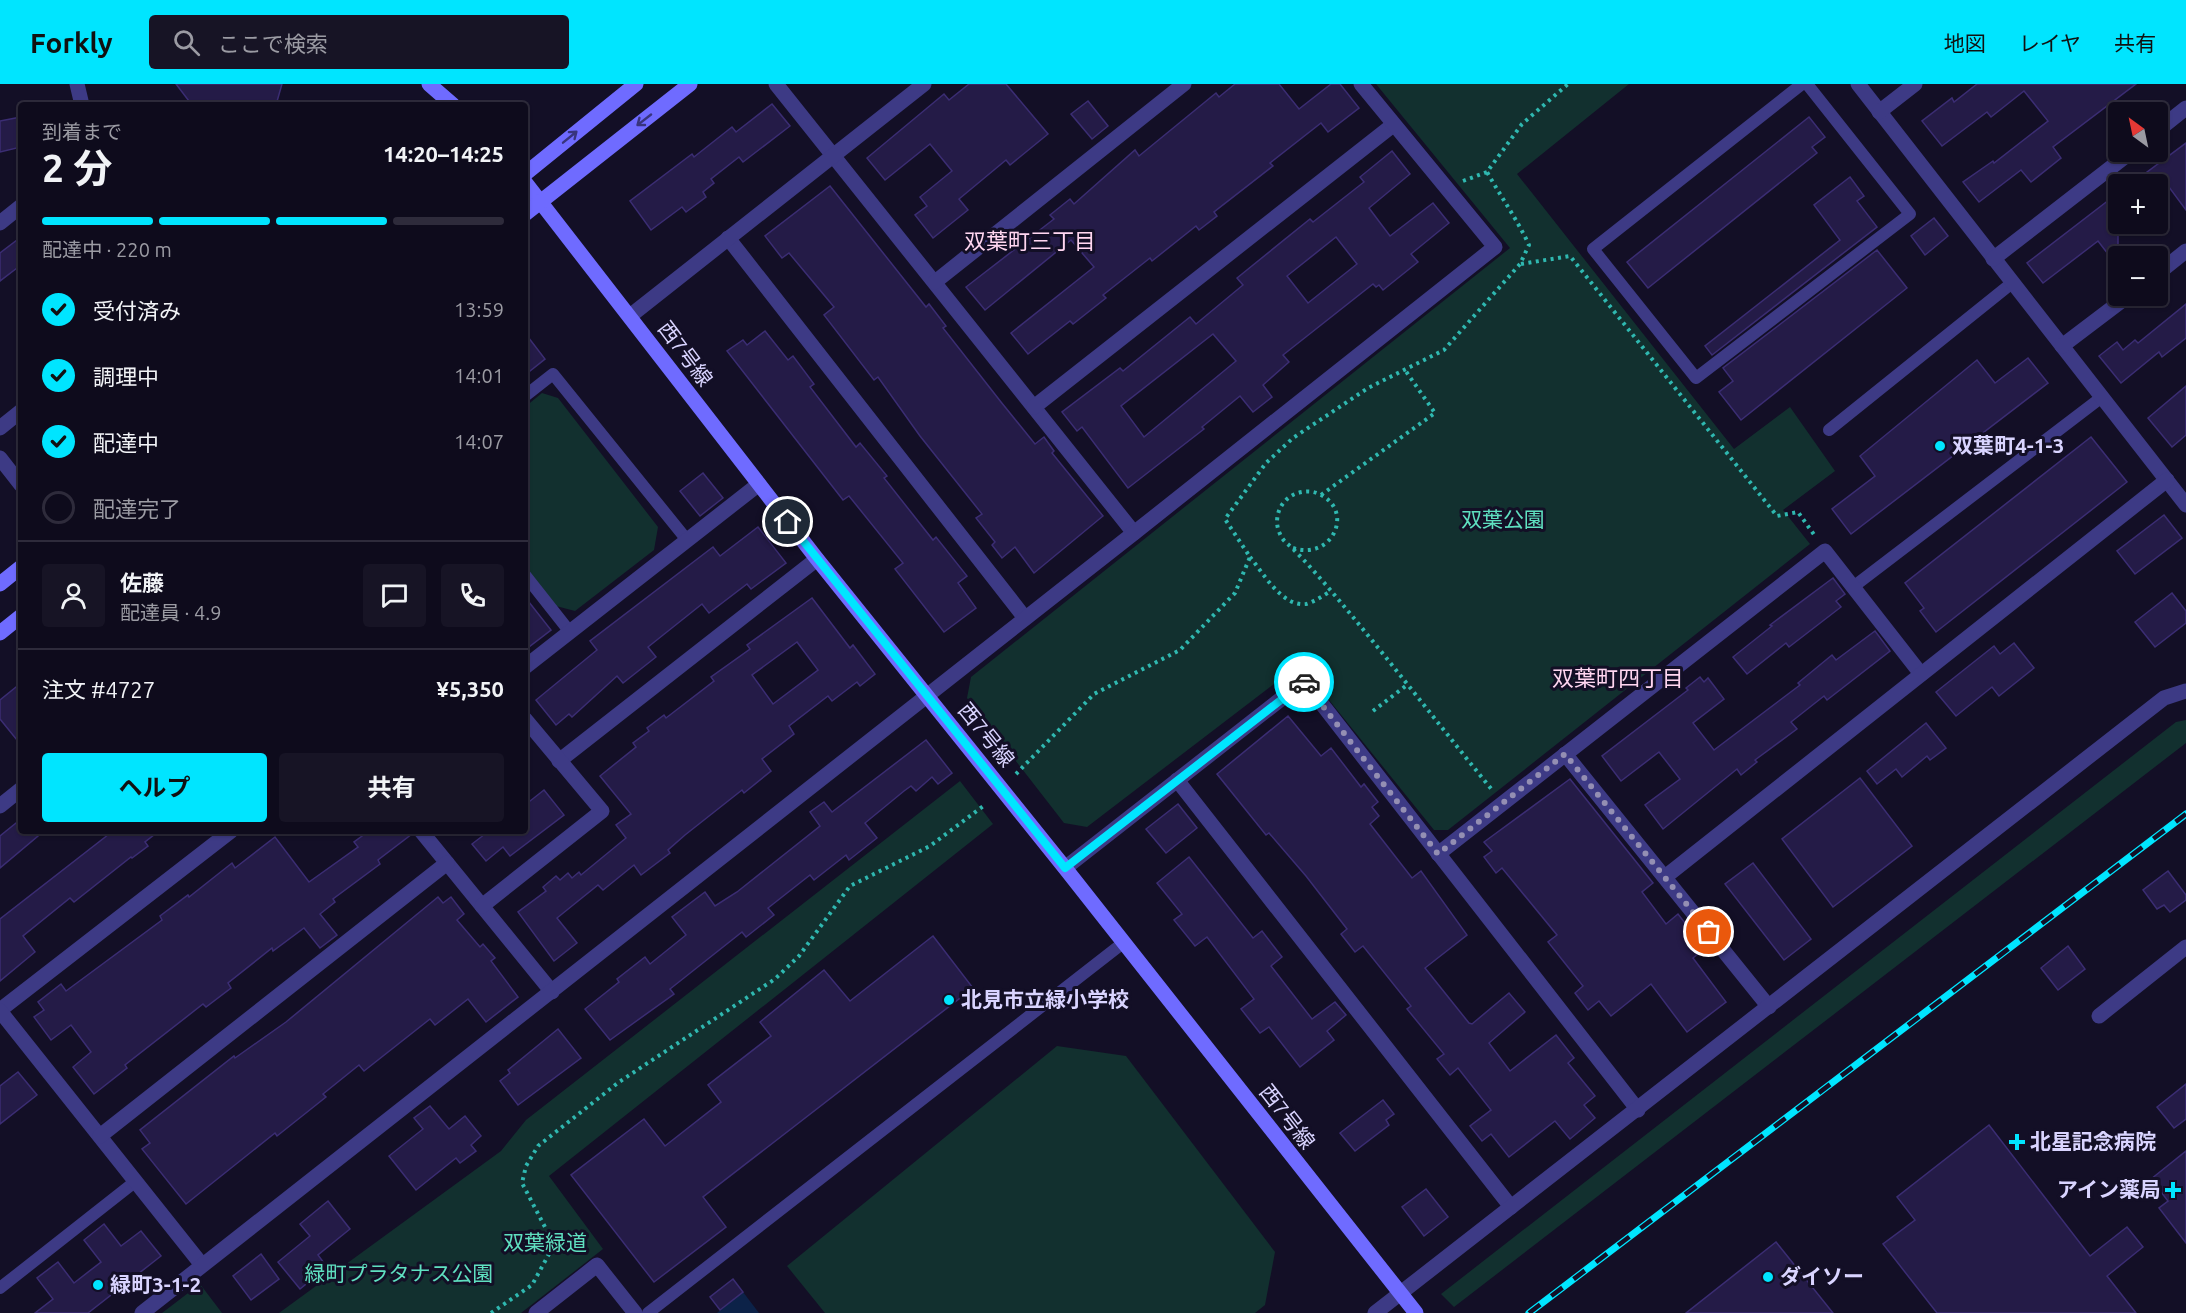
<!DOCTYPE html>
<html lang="ja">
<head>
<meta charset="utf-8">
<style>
	body { margin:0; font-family:Ubuntu,"Noto Sans JP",sans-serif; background:#171425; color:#f1f3f6; height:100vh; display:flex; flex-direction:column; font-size:22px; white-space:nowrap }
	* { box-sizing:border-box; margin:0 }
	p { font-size:20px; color:#9b9ba3 }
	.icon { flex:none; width:33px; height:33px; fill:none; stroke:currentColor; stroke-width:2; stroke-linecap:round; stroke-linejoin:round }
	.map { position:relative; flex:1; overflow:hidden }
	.sheet { position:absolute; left:18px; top:18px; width:510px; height:732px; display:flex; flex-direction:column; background:#0e0b1c; border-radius:6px; box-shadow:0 2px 4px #0004,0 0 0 2px #2e2b3b }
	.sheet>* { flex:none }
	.needle { width:39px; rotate:327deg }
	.buttons { position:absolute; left:2108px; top:18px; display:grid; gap:12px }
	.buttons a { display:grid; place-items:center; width:60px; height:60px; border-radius:6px; background:#0e0b1c; box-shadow:0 2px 4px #0004,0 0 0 2px #2e2b3b; font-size:30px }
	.pin { position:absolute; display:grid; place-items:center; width:51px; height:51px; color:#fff; margin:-26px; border:3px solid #fff; border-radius:50%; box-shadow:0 2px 6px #0007 }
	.courier { position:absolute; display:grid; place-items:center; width:60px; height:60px; margin:-30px; border:4px solid #00e5ff; border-radius:50%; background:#fff; color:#222; box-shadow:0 2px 8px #0007 }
	.summary em { font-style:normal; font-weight:700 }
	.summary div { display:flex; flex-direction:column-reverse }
	.summary { display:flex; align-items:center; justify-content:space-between; height:102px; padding:0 24px }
	h1 { font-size:39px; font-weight:700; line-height:45px }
	.bar { display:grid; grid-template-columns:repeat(4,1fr); gap:9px 6px; align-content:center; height:72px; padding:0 24px }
	.bar i { height:8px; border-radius:4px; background:#2e2b3b }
	.bar .selected { background:#00e5ff }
	.bar p { grid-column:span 4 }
	.line { display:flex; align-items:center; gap:15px; padding:0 24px; border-top:2px solid #2e2b3b }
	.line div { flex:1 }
	.round { display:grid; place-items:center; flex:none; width:63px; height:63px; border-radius:6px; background:#171425 }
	ol { padding:0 24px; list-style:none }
	li { display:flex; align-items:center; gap:18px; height:66px }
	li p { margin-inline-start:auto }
	li .icon { padding:6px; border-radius:50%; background:#00e5ff; color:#111; stroke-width:4 }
	li:last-child { color:#9b9ba3 }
	li i { width:33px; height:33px; border:3px solid #2e2b3b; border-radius:50% }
	.button { display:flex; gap:12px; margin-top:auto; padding:12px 24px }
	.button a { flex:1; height:69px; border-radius:6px; background:#00e5ff; color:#111; font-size:24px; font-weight:700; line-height:69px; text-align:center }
	.button a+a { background:#171425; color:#f1f3f6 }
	header { display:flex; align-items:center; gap:36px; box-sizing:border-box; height:84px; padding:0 30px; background:#00e5ff; color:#111 }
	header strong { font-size:28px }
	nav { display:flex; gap:33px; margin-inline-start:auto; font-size:21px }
	.search { width:420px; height:54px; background:#171425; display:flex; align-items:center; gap:15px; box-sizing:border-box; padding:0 21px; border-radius:6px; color:#9b9ba3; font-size:22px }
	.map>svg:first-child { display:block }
</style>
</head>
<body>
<header>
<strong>Forkly</strong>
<div class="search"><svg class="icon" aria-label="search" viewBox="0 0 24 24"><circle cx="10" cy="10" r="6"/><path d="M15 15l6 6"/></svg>ここで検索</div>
<nav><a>地図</a><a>レイヤ</a><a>共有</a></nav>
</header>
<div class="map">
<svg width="2186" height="1229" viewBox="0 0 2186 1229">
	<rect width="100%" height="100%" fill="#130f26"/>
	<g fill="#12302f">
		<polygon points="1376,0 1629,0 1517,90 1734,365 1790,323 1835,387 1783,426 1810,460 1448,746 1434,746 1300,580 1087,743 1064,739 967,614 971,593 1510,164"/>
		<polygon points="542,309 558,314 658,443 654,466 575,527 556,522 525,483 525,323"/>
		<polygon points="2186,636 2186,659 1454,1223 1441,1210 2176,638"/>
		<polygon points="960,697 993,740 549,1092 603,1165 521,1229 279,1229 501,1067 526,1036"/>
		<polygon points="1057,962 1126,972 1275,1168 1265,1221 1255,1229 825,1229 787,1182"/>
		<polygon points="200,1200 222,1229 162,1229"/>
	</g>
	<polygon fill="#0c2248" points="743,1208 759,1229 717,1229"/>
	<g fill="#241b47" stroke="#3b2d73" stroke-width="1.5" fill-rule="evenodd">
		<polygon points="176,0 282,0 276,21 192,21"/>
		<polygon points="969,0 1006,0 1048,50 1010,81 1006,76 959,115 968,126 933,154 915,131 927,122 920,113 952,87 930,60 885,96 867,74 944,10 949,16"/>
		<polygon points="1235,0 1279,0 1299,25 1331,0 1340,0 1359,24 1328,48 1321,39 1270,79 1273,82 1214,128 1217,132 1199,146 1196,142 1152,177 1150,174 1103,211 1106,214 1073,240 1070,237 1028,270 1011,249 1094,183 1071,156 985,226 966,203 1054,135 1050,131 1070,115 1074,120 1135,66 1139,72 1216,9 1219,13"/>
		<polygon points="1977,0 2136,0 2053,63 2061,74 2031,98 2021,86 1979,118 1963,98 1993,77 1994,79 2048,37 2024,7 1991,33 1987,28 1942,62 1922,37 1952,14 1954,18"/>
		<polygon points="1088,17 1108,42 1092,55 1071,30"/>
		<polygon points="772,20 790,42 743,78 739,73 711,95 714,99 703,108 706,113 686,128 682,123 651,146 630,117 692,70 694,73 732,43 736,48"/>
		<polygon points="21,33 21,63 0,68 0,37"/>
		<polygon points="1809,33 1825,53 1812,63 1817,69 1648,204 1627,178"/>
		<polygon points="2186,59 2186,126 2169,103 2157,112 2157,100 2131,100"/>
		<path d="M 1392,67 L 1410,90 L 1369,124 L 1390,152 L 1433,119 L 1449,139 L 1411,170 L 1418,178 L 1383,206 L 1379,201 L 1376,203 L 1373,200 L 1283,271 L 1289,278 L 1263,301 L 1272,313 L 1253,328 L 1240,312 L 1202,343 L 1204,345 L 1128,404 L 1082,343 L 1077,347 L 1062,328 L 1120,284 L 1123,287 L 1190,233 L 1196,240 L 1243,201 L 1237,194 L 1310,135 L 1313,138 L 1364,98 L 1360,93 ZM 1336,153 L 1357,180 L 1308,219 L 1287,192 ZM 1213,250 L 1236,277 L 1144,353 L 1121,322 Z"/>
		<polygon points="1850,93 1864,112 1857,117 1877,143 1712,271 1705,262 1840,156 1814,121"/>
		<polygon points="830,102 926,223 929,220 946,242 943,244 1001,318 1035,360 1044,353 1054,367 1052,369 1103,432 1034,489 1015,463 1002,474 992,461 995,458 976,434 982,430 920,352 878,293 874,296 824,231 834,223 789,169 782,174 765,152"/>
		<polygon points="2118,109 2118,183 2098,157 2043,199 2027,179"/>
		<polygon points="1934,134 1948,152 1925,171 1911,152"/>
		<polygon points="21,153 21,181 0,197 0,169"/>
		<polygon points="1877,166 1907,204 1741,336 1719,308 1733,297 1723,284"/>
		<polygon points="2186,220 2186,254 2162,273 2159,268 2121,299 2099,272 2117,258 2123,266 2135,256 2138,259"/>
		<polygon points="765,247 788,276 793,272 814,300 810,303 856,363 860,359 887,392 884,394 933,456 936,453 967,492 958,499 976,524 944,548 895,485 903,479 849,412 843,416 727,267 743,256 747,261"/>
		<polygon points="525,249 545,275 525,291"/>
		<polygon points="2028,274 2048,299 1851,450 1832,425 1875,392 1860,372 1977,276 1995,299"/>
		<polygon points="2186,302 2186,351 2172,363 2148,334"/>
		<polygon points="2091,353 2127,398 1936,548 1920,527 1924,524 1905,499"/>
		<polygon points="703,389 723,414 700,432 680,407"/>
		<polygon points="2164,431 2182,454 2135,490 2117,467"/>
		<polygon points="758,443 786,479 751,505 747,500 709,529 702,520 648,563 656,573 623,599 617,592 572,633 569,630 556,641 536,616 597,566 590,557 713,463 720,472"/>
		<polygon points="1833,494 1845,510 1836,517 1841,523 1789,563 1786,559 1747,590 1733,573 1772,542 1770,541"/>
		<polygon points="2172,509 2186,527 2186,539 2155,563 2135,538"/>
		<polygon points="525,513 551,546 525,566"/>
		<path d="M 812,514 L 850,564 L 853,561 L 875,590 L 860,602 L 857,598 L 832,617 L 828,612 L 789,642 L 794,650 L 762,675 L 771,687 L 744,709 L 742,706 L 685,751 L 668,766 L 670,769 L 641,791 L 634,781 L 603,806 L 598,801 L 557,834 L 577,859 L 554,877 L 518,828 L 546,807 L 543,803 L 556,792 L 560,796 L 568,789 L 572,794 L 579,788 L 581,791 L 626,754 L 616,741 L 631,730 L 600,692 L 636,663 L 633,659 L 649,647 L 647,644 L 664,631 L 666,634 L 714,597 L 711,593 L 750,565 L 747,561 ZM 797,558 L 818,586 L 773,620 L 752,591 Z"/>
		<polygon points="1875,547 1890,567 1827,616 1824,612 1791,638 1797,645 1755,676 1757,678 1741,691 1737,685 1663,745 1645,721 1680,695 1659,668 1621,697 1602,672 1688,606 1686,604 1700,593 1704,598 1708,594 1724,615 1693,639 1714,666 1800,601 1798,599 1832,571 1836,576"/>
		<polygon points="2014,559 2034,584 1999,612 1992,603 1956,632 1936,608 1994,562 2000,570"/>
		<polygon points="21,599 21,661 0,635 0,616"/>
		<polygon points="1288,632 1321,672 1331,664 1361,703 1364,700 1378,718 1372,723 1379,732 1370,740 1412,794 1421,787 1467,851 1425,884 1469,939 1472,940 1509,909 1525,928 1489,959 1510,987 1556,951 1574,974 1568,979 1595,1012 1584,1021 1595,1034 1570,1055 1555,1037 1509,1073 1491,1050 1482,1057 1470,1042 1491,1026 1458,984 1450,991 1437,975 1444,970 1407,925 1411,922 1363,862 1355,868 1341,850 1347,845 1306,792 1269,749 1266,751 1217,690"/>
		<polygon points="1926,639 1946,664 1930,676 1927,672 1902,693 1896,685 1877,700 1867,687"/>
		<polygon points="926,656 952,689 938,700 932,693 916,707 911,702 904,707 865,739 877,754 849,776 846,771 814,796 810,791 768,824 774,831 746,853 742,848 670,905 674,910 610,956 585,925 619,898 617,895 645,873 650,880 686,851 672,833 705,808 715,822 737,808 820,742 810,728 824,718 832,728"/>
		<polygon points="1860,694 1912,762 1833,823 1782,755"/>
		<polygon points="1570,695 1653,799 1642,808 1666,840 1678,830 1696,853 1690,857 1699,869 1693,874 1726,918 1687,948 1651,900 1611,932 1599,917 1588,926 1575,909 1583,902 1548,858 1557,851 1502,784 1496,789 1484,773 1492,767 1484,758"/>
		<polygon points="544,706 564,731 510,772 503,763 486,777 472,760 489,747 525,747 525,721"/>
		<polygon points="1178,720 1197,744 1166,769 1146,745"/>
		<polygon points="21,735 21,747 44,747 0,784 0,752"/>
		<polygon points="113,747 159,747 145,758 148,762 132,774 131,773 74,818 70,814 23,852 35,868 0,897 0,835"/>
		<polygon points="369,747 411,747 412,750 378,776 380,780 333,815 335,818 320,830 337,851 320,864 304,844 273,867 272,864 228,899 231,904 206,923 203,920 125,981 127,984 94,1010 73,983 91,968 71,941 51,956 34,933 44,926 38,918 61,900 66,907 162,836 160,832 188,811 189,813 232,779 235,784 275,753 309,798 358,763 354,758"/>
		<polygon points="1189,773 1253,854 1262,847 1282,873 1271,882 1312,935 1335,918 1346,931 1327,947 1334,956 1300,983 1269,943 1260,949 1241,925 1254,915 1207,853 1195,862 1174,836 1182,830 1157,799"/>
		<polygon points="1753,779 1811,855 1784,876 1725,800"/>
		<polygon points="2168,787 2186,811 2186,816 2170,828 2164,821 2157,825 2143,806"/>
		<polygon points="438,813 443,819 451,813 464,830 457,836 480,863 483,860 495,874 491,877 518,913 486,938 468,915 435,941 430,935 364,987 359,981 323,1010 326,1013 277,1052 275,1049 186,1120 142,1065 150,1059 140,1046 234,972 235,974 286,938"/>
		<polygon points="933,852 973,904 703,1113 726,1143 654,1198 571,1091 644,1035 665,1062 721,1018 708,1001 771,952 760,938 824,886 850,917"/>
		<polygon points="2068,862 2085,885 2058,906 2041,884"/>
		<polygon points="558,945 581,974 518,1021 500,997 510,989 508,986"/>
		<polygon points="18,988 37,1011 0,1040 0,1002"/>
		<polygon points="2186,1000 2186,1035 2174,1044 2157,1023"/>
		<polygon points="1383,1016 1394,1030 1386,1036 1389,1041 1355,1067 1340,1049"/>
		<polygon points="430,1022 449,1045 465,1032 481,1052 471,1061 476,1067 460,1079 456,1074 416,1106 389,1072 423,1045 414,1034"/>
		<polygon points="1989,1041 2090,1172 2127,1143 2143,1163 2107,1192 2136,1229 1937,1229 1883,1160 1915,1136 1897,1113"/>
		<polygon points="2186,1067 2186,1159 2159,1124 2168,1117 2151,1095"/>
		<polygon points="1426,1105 1448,1133 1424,1152 1402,1123"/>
		<polygon points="328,1117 350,1145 318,1171 327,1183 300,1205 278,1178 310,1152 300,1140"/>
		<polygon points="104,1140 121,1162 141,1147 161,1172 88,1229 35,1229 53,1215 37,1194 58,1178 74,1199 101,1178 84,1156"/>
		<polygon points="1776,1158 1833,1229 1686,1229"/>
		<polygon points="261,1170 279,1195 251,1216 233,1192"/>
		<polygon points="733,1195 743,1208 720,1226 710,1213"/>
	</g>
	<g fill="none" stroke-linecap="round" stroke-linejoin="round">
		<g stroke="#2fb8b0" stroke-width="4" stroke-dasharray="3 4.5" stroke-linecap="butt">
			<polyline points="1463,97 1487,88"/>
			<polyline points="1521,180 1570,172 1777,432 1798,428 1815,452"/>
			<polyline points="1321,411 1435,329 1405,286"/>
			<path d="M 1293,464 C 1333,477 1355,426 1319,410 C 1311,406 1301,407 1293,411 C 1279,418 1273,436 1280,450 C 1283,458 1290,461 1295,467 C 1308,480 1320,494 1332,508 C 1387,573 1439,641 1493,707"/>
			<path d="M 1250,473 C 1264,490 1282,523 1306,520 C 1314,518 1324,511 1331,507"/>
			<polyline points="1373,627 1407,601"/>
			<path d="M 1016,690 L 1094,610 L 1180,566 L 1235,509 L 1250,473 L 1225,435 L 1266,379 L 1293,354 L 1368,304 L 1444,266 L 1520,180 L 1529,161 C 1517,135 1501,113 1487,88 L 1522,40 L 1568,0"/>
			<polyline points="491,1229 532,1201 549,1170 546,1145 522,1099 526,1082 538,1062 619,998 775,895 799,872 850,802 930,762 986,720"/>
		</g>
		<g stroke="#3d3a85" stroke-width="12">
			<polyline points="1802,0 1593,165 1696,294 1910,130 1807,0"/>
			<polyline points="525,312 553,290 687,456"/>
			<polyline points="1829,346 2012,199"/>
			<polyline points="525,491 570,548"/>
			<polyline points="1853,503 2102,313"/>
			<polyline points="0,1204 136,1097"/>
			<polyline points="648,1229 1123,859"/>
		</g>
		<g stroke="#3d3a85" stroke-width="15">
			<polyline points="77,0 82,21"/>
			<polyline points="776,0 1134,449"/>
			<polyline points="1858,0 2186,421"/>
			<polyline points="1879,28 1915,0"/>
			<polyline points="2157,47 2186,24"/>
			<polyline points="0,139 21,122"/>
			<polyline points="728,154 1025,534"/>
			<polyline points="1993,175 2131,68"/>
			<polyline points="2157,190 2186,167"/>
			<polyline points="935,198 1184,0"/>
			<polyline points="630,232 924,0"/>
			<polyline points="2062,262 2128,212"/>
			<polyline points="1034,323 1393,41"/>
			<polyline points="0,344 21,327"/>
			<polyline points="0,374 21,401"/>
			<polyline points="525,583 759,400"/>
			<polyline points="1565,670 1769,923"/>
			<polyline points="559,677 817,475"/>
			<polyline points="1177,696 1511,1123"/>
			<polyline points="0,722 21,705"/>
			<polyline points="421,747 552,908"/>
			<polyline points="1438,770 1825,467 1921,590"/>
			<polyline points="1065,784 1304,597 1638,1026"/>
			<polyline points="1665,793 2167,396"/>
			<polyline points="482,822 602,727 525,635"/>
			<polyline points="0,926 231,747"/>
			<polyline points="0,927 202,1181"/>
			<polyline points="2099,932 2186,863"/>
			<polyline points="100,1052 447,779"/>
			<polyline points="142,1229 1134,449 1495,163 1361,0"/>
			<polyline points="536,1229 597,1181 635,1229"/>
			<polyline points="1375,1229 2164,614 2186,607"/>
		</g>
		<g stroke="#6f6bff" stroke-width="15">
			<polyline points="429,0 453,21"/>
			<polyline points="525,90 636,0"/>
			<polyline points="525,98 817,475 1065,784 1416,1229"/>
			<polyline points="525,130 690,0"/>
			<polyline points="0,500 21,483"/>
			<polyline points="0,549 21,532"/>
		</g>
		<defs>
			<polyline id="rail" points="1529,1229 2186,730"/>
		</defs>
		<use href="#rail" stroke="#00e5ff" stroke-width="7"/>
		<use href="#rail" stroke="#130f26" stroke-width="4.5" stroke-dasharray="14" stroke-linecap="butt"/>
	</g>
	<defs><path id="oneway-shaft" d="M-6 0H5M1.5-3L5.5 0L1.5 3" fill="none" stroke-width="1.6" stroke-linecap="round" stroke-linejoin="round" transform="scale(1.5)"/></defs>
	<g stroke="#38347d">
		<use href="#oneway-shaft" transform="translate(644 36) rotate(142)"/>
		<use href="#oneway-shaft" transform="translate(570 53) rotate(-39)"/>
	</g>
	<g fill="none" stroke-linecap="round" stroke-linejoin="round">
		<polyline stroke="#948fb3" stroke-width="6" stroke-dasharray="0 10.8" points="1304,598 1438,770 1565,670 1709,848"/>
		<polyline stroke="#00e5ff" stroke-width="8" points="788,438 1065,784 1304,598"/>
	</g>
	<g fill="#00e5ff" stroke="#130f26" stroke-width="2">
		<circle cx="1940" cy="362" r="6"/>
		<circle cx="949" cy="916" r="6"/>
		<path d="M2014 1049h6v6h6v6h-6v6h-6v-6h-6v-6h6z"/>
		<path d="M2170 1097h6v6h6v6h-6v6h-6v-6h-6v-6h6z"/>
		<circle cx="1768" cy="1193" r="6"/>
		<circle cx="98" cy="1201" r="6"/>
	</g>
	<g text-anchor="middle" stroke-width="6" stroke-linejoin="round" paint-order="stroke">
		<g font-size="21" fill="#d9d4ff" stroke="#130f26">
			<text transform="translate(685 270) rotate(53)" y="7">西7号線</text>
			<text transform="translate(986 651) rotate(51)" y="7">西7号線</text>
			<text transform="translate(1287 1033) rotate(52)" y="7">西7号線</text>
		</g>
		<g font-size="21" font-weight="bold" fill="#d9d4ff" stroke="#130f26" text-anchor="start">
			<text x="1952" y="369">双葉町4-1-3</text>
			<text x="961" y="923">北見市立緑小学校</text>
			<text x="2030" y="1065">北星記念病院</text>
			<text x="2161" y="1113" text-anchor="end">アイン薬局</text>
			<text x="1780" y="1200">ダイソー</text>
			<text x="110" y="1208">緑町3-1-2</text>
		</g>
		<g font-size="21" fill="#5fe0c0" stroke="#130f26">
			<text x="1503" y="443">双葉公園</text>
			<text x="545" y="1166">双葉緑道</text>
			<text x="399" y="1197">緑町プラタナス公園</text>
		</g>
		<g font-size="22" fill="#ffd6f0" stroke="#130f26">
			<text x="1030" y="165">双葉町三丁目</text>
			<text x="1618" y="602">双葉町四丁目</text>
		</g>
	</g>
</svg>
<div class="buttons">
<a><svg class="needle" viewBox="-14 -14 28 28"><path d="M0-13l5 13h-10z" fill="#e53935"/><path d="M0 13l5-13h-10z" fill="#9b9ba3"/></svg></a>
<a>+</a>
<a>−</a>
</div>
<div class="pin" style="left:1709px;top:848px;background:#ea580c"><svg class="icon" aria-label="bag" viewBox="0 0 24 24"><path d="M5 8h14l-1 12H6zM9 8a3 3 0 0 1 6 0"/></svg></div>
<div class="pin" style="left:788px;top:438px;background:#1f2937"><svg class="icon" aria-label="home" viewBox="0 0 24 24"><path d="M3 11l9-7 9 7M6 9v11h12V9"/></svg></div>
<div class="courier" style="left:1304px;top:598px"><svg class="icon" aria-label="car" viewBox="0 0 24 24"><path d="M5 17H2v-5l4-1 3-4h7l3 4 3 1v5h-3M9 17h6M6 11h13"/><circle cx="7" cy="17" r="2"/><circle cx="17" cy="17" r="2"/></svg></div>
<section class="sheet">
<div class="summary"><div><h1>2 分</h1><p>到着まで</p></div><em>14:20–14:25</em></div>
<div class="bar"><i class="selected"></i><i class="selected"></i><i class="selected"></i><i></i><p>配達中 · 220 m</p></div>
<ol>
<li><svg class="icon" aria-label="check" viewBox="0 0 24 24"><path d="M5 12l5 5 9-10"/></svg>受付済み<p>13:59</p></li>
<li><svg class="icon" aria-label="check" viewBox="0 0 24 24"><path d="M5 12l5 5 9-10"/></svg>調理中<p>14:01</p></li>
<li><svg class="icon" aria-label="check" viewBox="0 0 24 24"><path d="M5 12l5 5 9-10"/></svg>配達中<p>14:07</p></li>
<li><i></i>配達完了</li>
</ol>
<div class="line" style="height:108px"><a class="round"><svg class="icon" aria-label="person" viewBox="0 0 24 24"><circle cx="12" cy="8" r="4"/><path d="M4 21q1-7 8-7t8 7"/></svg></a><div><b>佐藤</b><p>配達員 · 4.9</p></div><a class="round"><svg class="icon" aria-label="chat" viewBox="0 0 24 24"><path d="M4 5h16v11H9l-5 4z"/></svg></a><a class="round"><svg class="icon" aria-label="phone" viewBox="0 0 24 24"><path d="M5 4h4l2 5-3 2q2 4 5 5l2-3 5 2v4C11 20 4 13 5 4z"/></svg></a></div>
<div class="line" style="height:78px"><div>注文 #4727</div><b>¥5,350</b></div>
<div class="button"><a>ヘルプ</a><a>共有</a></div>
</section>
</div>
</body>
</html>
